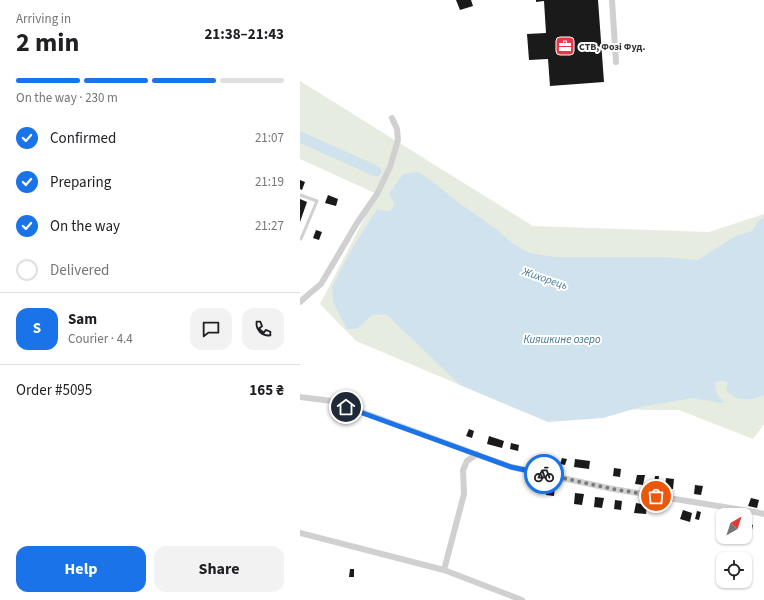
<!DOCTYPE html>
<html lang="en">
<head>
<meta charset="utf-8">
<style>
	body { margin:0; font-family:"Source Sans 3",sans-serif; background:#f2f2f2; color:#202124; height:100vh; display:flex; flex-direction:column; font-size:15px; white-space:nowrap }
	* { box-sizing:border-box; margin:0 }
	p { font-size:13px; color:#757577 }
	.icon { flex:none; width:22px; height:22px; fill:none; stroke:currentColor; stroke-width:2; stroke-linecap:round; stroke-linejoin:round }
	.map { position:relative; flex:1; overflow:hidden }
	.drawer { display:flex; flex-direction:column; background:#fff; width:300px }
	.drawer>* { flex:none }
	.needle { width:26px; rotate:39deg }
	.tools { position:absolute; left:416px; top:508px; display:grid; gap:8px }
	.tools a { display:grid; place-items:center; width:36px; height:36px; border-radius:8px; background:#fff; box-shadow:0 1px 3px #0004; font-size:20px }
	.pin { position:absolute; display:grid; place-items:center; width:34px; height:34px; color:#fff; margin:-17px; border:2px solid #fff; border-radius:50%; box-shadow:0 1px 4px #0007 }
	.courier { position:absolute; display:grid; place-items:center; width:40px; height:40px; margin:-20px; border:3px solid #1a73e8; border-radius:50%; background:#fff; color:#222; box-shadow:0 1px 5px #0007 }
	.headline em { font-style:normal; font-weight:700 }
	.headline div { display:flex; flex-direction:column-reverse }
	.headline { display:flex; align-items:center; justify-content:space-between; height:68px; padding:0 16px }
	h1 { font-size:26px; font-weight:700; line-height:30px }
	.bar { display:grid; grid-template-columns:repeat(4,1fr); gap:6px 4px; align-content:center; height:48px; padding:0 16px }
	.bar i { height:5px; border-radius:3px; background:#e0e0e0 }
	.bar .current { background:#1a73e8 }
	.bar p { grid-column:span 4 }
	.line { display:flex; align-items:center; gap:10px; padding:0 16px; border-top:1px solid #e0e0e0 }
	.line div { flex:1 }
	.round { display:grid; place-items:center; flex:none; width:42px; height:42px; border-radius:12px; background:#f2f2f2 }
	ol { padding:0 16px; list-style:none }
	li { display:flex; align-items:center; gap:12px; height:44px }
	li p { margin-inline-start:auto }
	li .icon { padding:4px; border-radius:50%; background:#1a73e8; color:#fff; stroke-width:4 }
	li:last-child { color:#757577 }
	li i { width:22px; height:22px; border:2px solid #e0e0e0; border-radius:50% }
	.button { display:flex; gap:8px; margin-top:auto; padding:8px 16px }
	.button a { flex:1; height:46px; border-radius:12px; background:#1a73e8; color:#fff; font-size:16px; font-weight:700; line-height:46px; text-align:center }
	.button a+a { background:#f2f2f2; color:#202124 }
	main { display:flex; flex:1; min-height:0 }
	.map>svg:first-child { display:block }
</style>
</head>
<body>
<main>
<section class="drawer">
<div class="headline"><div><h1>2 min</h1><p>Arriving in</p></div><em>21:38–21:43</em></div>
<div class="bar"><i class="current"></i><i class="current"></i><i class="current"></i><i></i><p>On the way · 230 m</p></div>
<ol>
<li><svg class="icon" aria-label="check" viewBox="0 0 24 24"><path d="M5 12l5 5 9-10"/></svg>Confirmed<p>21:07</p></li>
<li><svg class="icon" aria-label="check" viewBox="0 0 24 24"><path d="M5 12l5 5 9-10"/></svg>Preparing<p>21:19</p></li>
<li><svg class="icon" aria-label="check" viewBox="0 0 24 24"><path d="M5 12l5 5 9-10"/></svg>On the way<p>21:27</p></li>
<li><i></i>Delivered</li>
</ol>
<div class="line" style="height:72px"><b class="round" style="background:#1a73e8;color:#fff">S</b><div><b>Sam</b><p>Courier · 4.4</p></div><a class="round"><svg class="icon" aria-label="chat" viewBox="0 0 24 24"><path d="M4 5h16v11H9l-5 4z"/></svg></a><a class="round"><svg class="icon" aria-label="phone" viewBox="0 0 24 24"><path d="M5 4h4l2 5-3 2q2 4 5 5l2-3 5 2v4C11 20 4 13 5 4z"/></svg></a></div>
<div class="line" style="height:52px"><div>Order #5095</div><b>165 ₴</b></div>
<div class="button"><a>Help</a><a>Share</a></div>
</section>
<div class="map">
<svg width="464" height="600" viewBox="0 0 464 600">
	<rect width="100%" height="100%" fill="#fff"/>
	<polygon fill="#e6ecdf" points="0,81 233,226 409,232 464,214 464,424 453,439 379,410 217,409 56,341 20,304 77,194 0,159"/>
	<path fill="#cfe2ee" d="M 118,172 L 129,179 L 159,203 L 196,229 L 212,243 L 229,253 L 255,257 L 362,257 L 398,260 L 434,237 L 452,231 L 459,220 L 464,217 L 464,395 C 451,401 436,402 426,390 L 428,383 C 424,380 420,380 415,383 L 416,392 L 424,402 L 422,403 L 392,398 L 340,407 L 303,418 L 248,422 L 160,385 L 86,314 L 72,315 L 57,329 L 47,329 L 33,302 L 32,287 L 53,247 L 77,209 L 84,211 L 90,211 L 94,205 L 93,200 L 89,194 L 103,174 Z"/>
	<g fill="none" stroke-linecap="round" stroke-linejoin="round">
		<polyline stroke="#cfe2ee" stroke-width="11" points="0,137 76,171"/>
	</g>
	<g fill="#1a1a1a">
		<polygon points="156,0 171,0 173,6 160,10"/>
		<polygon points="236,0 298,0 304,82 250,86 248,59 229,60 227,34 246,33 244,1 236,2"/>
		<polygon points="0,180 5,182 2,190 0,189"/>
		<polygon points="28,195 38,199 36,206 25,203"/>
		<polygon points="0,199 7,202 0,222"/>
		<polygon points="16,230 22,232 19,240 13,238"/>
		<polygon points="169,429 174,431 172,438 166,436"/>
		<polygon points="189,436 204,441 202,448 187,444"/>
		<polygon points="211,443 219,445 218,451 210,449"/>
		<polygon points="262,458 267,459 265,465 260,464"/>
		<polygon points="275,459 290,461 289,469 274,467"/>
		<polygon points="314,468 321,469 320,477 313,476"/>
		<polygon points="337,475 345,475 343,485 335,484"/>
		<polygon points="355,476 359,476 358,485 354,485"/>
		<polygon points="366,478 374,479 373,489 365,488"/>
		<polygon points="247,485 255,486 254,496 246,495"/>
		<polygon points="395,485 403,486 401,495 394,494"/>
		<polygon points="275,493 284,494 282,505 274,504"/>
		<polygon points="295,497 304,498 302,508 294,507"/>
		<polygon points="451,498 459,500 457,508 448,506"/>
		<polygon points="315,500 322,501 321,510 314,509"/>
		<polygon points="336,503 347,505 346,514 334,513"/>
		<polygon points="383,510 392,513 390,522 380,519"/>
		<polygon points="397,511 401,512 399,520 395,519"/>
		<polygon points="446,523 453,525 451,534 445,532"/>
		<polygon points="50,569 54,569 54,577 49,577"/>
	</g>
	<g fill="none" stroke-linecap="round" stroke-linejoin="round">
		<polyline stroke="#d0d0d0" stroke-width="3" points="0,195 17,201 1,239 0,238"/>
		<g stroke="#d0d0d0" stroke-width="6">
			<polyline points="312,0 316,62"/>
			<polyline points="0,302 9,294 21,284 57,223 77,194 90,167 98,140 97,129 92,118"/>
			<polyline points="0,397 32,401 211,467 313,489 455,512 464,514"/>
			<polyline points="0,533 144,570 222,600"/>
			<polyline points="144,570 164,494 163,470 167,461 177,454"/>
		</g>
	</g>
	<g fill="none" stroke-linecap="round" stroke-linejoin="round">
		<polyline stroke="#7a7a7a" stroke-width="4" stroke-dasharray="0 7.2" points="244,474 313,489 356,496"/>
		<polyline stroke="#1a73e8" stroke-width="5" points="46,407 211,467 244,474"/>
	</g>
	<defs>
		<symbol id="office-square" viewBox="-11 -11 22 22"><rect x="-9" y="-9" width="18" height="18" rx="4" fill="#e63946" stroke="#fff"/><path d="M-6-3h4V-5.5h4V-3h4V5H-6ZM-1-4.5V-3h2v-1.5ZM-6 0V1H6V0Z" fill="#fff"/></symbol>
	</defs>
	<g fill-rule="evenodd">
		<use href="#office-square" x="254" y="35" width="22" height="22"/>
	</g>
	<g text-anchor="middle" stroke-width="4" stroke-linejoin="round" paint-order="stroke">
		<g font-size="10" font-weight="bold" fill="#333" stroke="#fff" text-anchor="start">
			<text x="279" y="50">СТВ, Фозі Фуд.</text>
		</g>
		<g font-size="11" font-style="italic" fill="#3f7597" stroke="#fff">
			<text transform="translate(245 278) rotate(19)" y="4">Жихорець</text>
			<text x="262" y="343">Кияшкине озеро</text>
		</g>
	</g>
</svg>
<div class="tools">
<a><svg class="needle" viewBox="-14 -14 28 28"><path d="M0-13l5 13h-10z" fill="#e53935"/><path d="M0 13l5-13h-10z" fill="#757577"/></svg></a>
<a><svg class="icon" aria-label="locate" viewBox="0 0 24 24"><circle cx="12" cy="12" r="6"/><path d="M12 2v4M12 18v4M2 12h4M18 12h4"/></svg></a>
</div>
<div class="pin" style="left:356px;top:496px;background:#ea580c"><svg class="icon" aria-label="bag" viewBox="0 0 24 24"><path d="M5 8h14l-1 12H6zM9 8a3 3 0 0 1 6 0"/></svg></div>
<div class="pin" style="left:46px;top:407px;background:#1f2937"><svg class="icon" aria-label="home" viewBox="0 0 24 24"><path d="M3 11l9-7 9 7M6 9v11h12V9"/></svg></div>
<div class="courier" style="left:244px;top:474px"><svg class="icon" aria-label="bike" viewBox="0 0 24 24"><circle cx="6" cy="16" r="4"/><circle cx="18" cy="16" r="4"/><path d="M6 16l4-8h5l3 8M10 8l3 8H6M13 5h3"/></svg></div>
</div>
</main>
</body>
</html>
